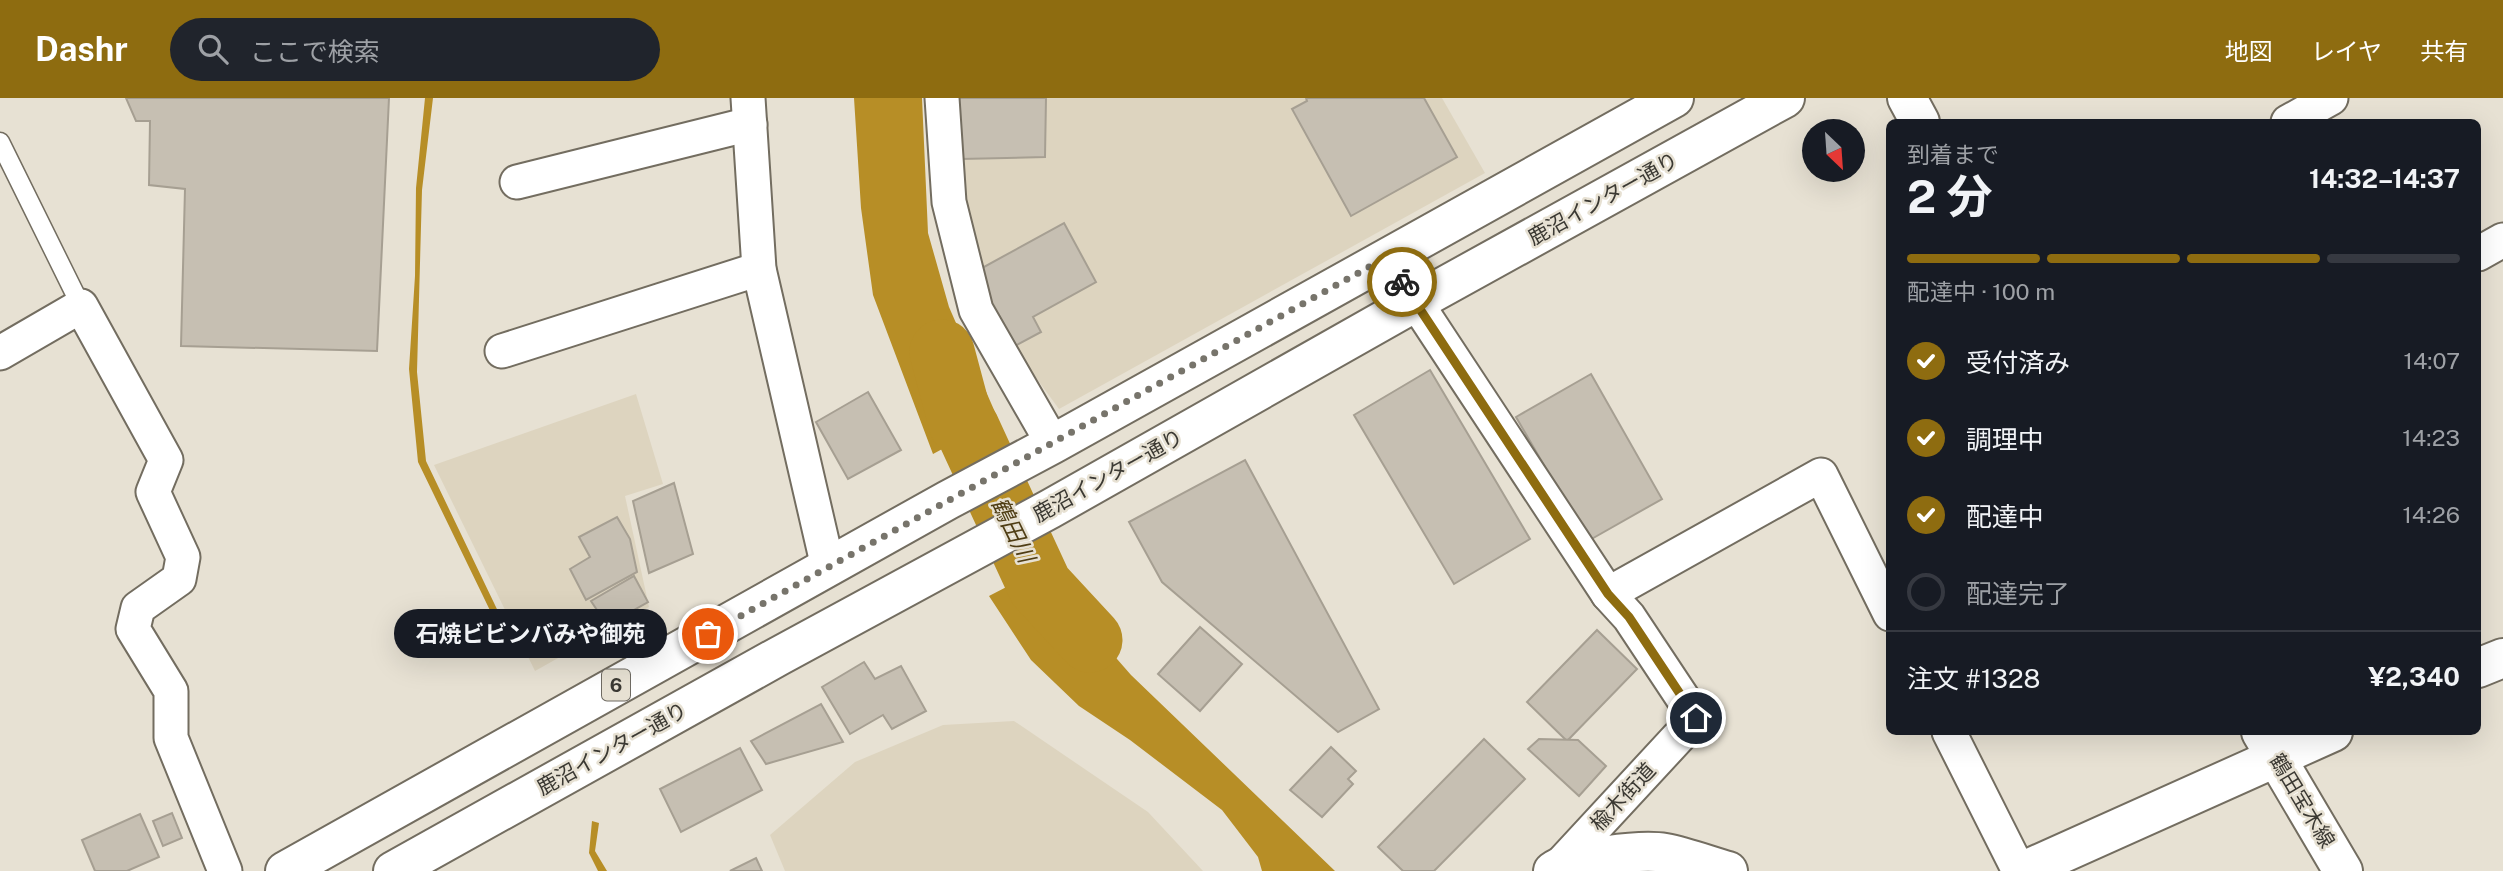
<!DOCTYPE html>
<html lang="ja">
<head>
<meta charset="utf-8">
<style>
	body { margin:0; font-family:"Public Sans","Noto Sans JP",sans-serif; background:#20242c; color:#f1f3f6; height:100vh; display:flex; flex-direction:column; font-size:26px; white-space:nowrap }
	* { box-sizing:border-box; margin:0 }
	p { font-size:23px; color:#9ea1a6 }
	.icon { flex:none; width:38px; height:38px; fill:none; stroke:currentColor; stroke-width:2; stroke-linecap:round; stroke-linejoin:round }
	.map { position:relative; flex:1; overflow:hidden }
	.details { position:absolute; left:1886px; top:21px; width:595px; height:616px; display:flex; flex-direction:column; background:#171b24; border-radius:10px; box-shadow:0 7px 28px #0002 }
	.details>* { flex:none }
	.needle { width:46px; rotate:155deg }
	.fabs { position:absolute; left:1802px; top:21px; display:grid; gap:14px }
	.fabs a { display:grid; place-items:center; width:63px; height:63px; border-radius:50%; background:#171b24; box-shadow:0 7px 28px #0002; font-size:35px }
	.pin { position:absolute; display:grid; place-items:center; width:60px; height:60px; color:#fff; margin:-30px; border:4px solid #fff; border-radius:50%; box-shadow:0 2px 7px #0007 }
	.courier { position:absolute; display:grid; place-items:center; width:70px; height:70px; margin:-35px; border:5px solid #8e6c10; border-radius:50%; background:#fff; color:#222; box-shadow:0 2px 9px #0007 }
	.bubble { position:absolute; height:49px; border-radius:24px; background:#171b24; box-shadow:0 7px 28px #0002; font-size:23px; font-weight:700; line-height:49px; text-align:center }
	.head em { font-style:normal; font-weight:700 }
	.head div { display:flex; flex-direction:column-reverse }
	.head { display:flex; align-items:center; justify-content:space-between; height:119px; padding:0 21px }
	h1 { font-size:46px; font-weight:700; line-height:52px }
	.bar { display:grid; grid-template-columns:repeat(4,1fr); gap:10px 7px; align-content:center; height:84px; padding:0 21px }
	.bar i { height:9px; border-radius:5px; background:#363941 }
	.bar .selected { background:#8e6c10 }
	.bar p { grid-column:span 4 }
	.line { display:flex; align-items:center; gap:18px; padding:0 21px; border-top:2px solid #363941 }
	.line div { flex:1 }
	ol { padding:0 21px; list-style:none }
	li { display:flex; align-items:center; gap:21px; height:77px }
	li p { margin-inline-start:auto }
	li .icon { padding:7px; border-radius:50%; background:#8e6c10; color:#fff; stroke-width:4 }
	li:last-child { color:#9ea1a6 }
	li i { width:38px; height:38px; border:4px solid #363941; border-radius:50% }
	header { display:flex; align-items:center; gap:42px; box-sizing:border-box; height:98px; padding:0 35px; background:#8e6c10; color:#fff }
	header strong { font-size:33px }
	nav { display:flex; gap:38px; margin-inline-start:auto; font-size:24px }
	.search { width:490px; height:63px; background:#20242c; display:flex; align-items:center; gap:18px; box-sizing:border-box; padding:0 24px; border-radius:38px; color:#9ea1a6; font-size:26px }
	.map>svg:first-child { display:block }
</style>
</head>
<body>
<header>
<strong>Dashr</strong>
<div class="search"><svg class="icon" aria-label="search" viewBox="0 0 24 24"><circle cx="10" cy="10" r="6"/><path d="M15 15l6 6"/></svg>ここで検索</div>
<nav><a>地図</a><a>レイヤ</a><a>共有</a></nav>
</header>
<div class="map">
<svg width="2503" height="773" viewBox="0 0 2503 773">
	<rect width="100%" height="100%" fill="#e7e1d3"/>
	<g fill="#ddd4bf">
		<polygon points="953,0 1442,0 1485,75 1059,311 981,205 959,101"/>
		<polygon points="636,296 663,386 625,398 649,509 535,573 434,367"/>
		<polygon points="1014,623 1148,714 1203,773 785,773 770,737 855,664 943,627"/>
	</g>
	<g fill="#b78e26">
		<polygon points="425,0 433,0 422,92 417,274 426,363 506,530 500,533 418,364 409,271 415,178 416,90"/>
		<polygon points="854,0 922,0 928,135 949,209 998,321 933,356 873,197 861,110"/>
		<polygon points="1043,470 1068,505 1131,577 1335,773 1262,773 1258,759 1222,712 1130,642 1079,608 1031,562 989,498"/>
		<polygon points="592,723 599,725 595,753 607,773 598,773 589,755"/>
	</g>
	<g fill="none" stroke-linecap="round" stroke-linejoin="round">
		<polyline stroke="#b78e26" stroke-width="65" points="942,254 961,325 967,330 1040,488 1090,542"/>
	</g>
	<g fill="#c6bfb2" stroke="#a69f92" stroke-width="2">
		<polygon points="126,0 389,0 377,253 181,248 185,91 149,87 150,23 136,23"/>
		<polygon points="958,0 1046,0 1045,59 961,61"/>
		<polygon points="1306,0 1424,0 1457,59 1351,118 1292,11 1307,3"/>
		<polygon points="1064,125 1096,184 1033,219 1041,234 1013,249 973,175"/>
		<polygon points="1430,272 1530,441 1454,486 1354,317"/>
		<polygon points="1591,276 1662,401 1588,443 1516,319"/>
		<polygon points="868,294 901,352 848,381 816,324"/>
		<polygon points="1245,362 1379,611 1338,634 1162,484 1129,424"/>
		<polygon points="674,385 693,456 649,475 633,403"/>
		<polygon points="617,419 630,441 637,474 586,502 570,471 590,459 579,439"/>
		<polygon points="634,478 648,504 607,527 591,503"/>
		<polygon points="1200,529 1242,566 1200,613 1158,576"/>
		<polygon points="1597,532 1637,571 1567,643 1527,604"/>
		<polygon points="864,564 875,581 901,568 926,613 892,631 883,617 850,636 822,589"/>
		<polygon points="821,606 843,644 766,666 751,643"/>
		<polygon points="1484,641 1525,681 1434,773 1403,773 1378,749"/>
		<polygon points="1539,641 1578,642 1606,668 1579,698 1528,651"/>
		<polygon points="1331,649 1356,673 1348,681 1353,686 1322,719 1290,692"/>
		<polygon points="740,650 762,692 681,734 660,691"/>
		<polygon points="172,715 182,740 163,748 153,723"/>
		<polygon points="140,716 159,759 127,773 95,773 82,742"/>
		<polygon points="756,760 762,773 730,773"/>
	</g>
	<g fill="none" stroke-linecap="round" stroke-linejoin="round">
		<defs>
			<polyline id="service" points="0,44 81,208"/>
			<g id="minor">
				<polyline points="748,0 759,171 828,469"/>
				<polyline points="942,0 949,104 976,212 1053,346"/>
				<polyline points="2288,24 2331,0"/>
				<polyline points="517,84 750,26"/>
				<polyline points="2478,156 2503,142"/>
				<polyline points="1386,159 1608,496 1629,519 1696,620 1560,767"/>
				<polyline points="502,253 759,171"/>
				<polyline points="0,255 81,208 166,362 153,394 183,459 179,481 138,510 133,531 171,593 171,640 225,773"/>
				<polyline points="1608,496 1821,377 1890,516"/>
				<polyline points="1949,634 2019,773"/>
			</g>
			<g id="tertiary">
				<polyline points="1907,0 1920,24"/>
				<polyline points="2478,570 2503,560"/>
				<polyline points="2261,634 2343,773"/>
				<path d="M 1553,773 C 1571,759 1642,751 1665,755 C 1686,759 1707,767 1728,773"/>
				<polyline points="2023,773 2333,634"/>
			</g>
			<g id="primary">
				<polyline points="285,773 948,402 1053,346 1674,0"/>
				<polyline points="393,773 779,558 1050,411 1414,205 1785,0"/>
			</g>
		</defs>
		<use href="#service" stroke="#736d60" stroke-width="21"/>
		<use href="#minor" stroke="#736d60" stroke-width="37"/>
		<use href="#tertiary" stroke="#736d60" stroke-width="42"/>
		<use href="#primary" stroke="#736d60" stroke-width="42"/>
		<use href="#service" stroke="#fff" stroke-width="18"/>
		<use href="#minor" stroke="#fff" stroke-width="33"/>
		<use href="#tertiary" stroke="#fff" stroke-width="38"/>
		<use href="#primary" stroke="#fff" stroke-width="38"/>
	</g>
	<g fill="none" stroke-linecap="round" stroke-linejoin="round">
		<polyline stroke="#77746b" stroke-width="7" stroke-dasharray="0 12.6" points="708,536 1387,159 1402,184"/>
		<polyline stroke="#8e6c10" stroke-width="9" points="1402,184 1608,496 1629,519 1696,620"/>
	</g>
	<g text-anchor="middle" stroke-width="5" stroke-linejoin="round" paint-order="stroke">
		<rect fill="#e7e1d3" stroke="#6f6b63" stroke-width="2" x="602" y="571.5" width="28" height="31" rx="5"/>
		<g font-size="19" font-weight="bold" fill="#3b3933">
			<text x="616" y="594">6</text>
		</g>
		<g font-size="21" fill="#3b3933" stroke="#e7e1d3">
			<text transform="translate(1603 101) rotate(-29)" y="7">鹿沼インター通り</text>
			<text transform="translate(1108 378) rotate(-29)" y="7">鹿沼インター通り</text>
			<text transform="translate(612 651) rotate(-29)" y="7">鹿沼インター通り</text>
			<text transform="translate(1623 699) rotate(-47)" y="7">楡木街道</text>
			<text transform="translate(2302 703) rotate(59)" y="7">鶴田宝木線</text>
		</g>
		<g font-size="23" font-style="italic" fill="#4f3d14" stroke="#e7e1d3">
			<text transform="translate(1013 432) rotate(64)" y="8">鶴田川</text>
		</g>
	</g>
</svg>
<div class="fabs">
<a><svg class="needle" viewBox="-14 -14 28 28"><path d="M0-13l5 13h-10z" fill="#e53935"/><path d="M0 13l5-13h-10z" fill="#9ea1a6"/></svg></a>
</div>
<div class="pin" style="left:708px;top:536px;background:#ea580c"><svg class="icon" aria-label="bag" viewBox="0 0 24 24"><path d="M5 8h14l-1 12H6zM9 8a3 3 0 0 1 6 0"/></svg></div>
<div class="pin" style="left:1696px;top:620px;background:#1f2937"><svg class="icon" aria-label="home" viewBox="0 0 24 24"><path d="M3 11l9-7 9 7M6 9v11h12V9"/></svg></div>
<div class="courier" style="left:1402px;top:184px"><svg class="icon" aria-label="bike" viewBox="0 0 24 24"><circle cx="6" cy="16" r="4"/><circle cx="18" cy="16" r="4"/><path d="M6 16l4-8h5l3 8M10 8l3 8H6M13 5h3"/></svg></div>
<div class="bubble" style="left:394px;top:511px;width:273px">石焼ビビンバみや御苑</div>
<section class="details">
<div class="head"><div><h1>2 分</h1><p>到着まで</p></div><em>14:32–14:37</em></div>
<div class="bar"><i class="selected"></i><i class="selected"></i><i class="selected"></i><i></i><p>配達中 · 100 m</p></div>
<ol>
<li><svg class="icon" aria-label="check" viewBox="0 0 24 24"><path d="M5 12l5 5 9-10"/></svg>受付済み<p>14:07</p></li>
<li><svg class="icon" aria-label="check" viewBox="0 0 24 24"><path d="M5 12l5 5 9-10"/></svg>調理中<p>14:23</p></li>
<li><svg class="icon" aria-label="check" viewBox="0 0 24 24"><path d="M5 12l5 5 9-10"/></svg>配達中<p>14:26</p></li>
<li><i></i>配達完了</li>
</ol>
<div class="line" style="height:91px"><div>注文 #1328</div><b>¥2,340</b></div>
</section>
</div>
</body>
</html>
